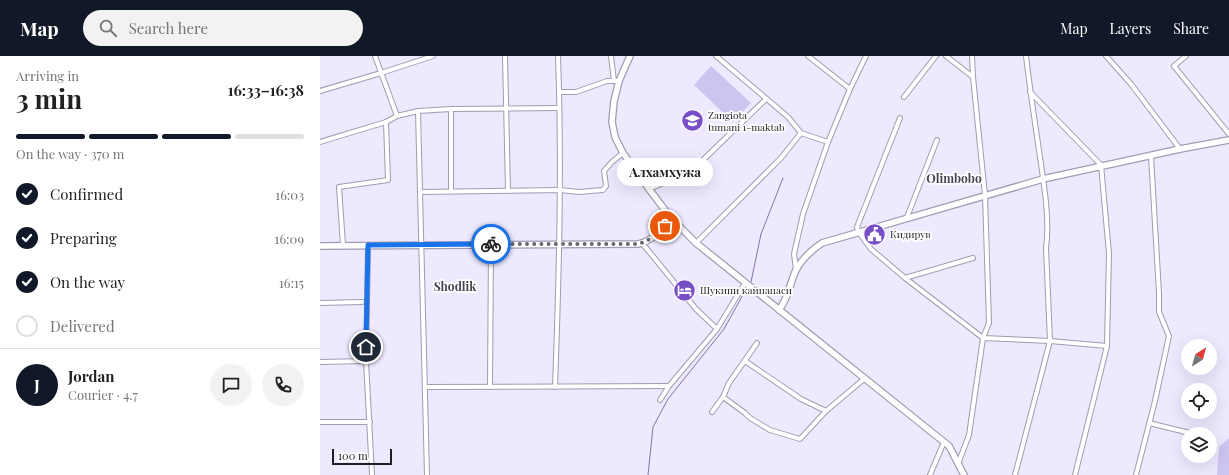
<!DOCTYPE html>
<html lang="en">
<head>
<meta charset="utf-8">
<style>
	body { margin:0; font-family:"Playfair Display",serif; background:#f2f2f2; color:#202124; height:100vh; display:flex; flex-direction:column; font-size:15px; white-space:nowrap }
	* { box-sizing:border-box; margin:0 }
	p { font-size:13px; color:#757577 }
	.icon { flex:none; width:22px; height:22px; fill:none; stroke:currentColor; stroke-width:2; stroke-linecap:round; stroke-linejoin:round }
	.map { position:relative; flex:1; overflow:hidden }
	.drawer { display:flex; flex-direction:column; background:#fff; width:320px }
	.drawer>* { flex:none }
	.needle { width:26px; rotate:37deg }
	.tools { position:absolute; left:861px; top:283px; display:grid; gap:8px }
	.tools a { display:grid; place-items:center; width:36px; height:36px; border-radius:50%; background:#fff; box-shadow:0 4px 16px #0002; font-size:20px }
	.scale { position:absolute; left:12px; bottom:10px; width:60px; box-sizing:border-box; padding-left:4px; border:2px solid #201f26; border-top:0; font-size:11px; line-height:14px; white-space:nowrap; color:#201f26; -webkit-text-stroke:3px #fff; paint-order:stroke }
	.pin { position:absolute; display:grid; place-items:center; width:34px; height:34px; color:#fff; margin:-17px; border:2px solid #fff; border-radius:50%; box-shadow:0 1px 4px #0007 }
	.courier { position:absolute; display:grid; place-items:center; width:40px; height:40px; margin:-20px; border:3px solid #1a73e8; border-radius:50%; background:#fff; color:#222; box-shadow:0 1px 5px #0007 }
	.bubble { position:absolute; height:28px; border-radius:14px; background:#fff; box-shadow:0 4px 16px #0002; font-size:13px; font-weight:700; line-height:28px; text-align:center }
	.head em { font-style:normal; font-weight:700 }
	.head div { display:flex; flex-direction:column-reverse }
	.head { display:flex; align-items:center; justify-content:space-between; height:68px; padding:0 16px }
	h1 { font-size:26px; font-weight:700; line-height:30px }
	.bar { display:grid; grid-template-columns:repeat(4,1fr); gap:6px 4px; align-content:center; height:48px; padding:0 16px }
	.bar i { height:5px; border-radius:3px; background:#e0e0e0 }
	.bar .on { background:#111827 }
	.bar p { grid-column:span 4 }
	.line { display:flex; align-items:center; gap:10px; padding:0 16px; border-top:1px solid #e0e0e0 }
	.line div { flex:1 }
	.round { display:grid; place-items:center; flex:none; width:42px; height:42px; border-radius:21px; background:#f2f2f2 }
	ol { padding:0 16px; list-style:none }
	li { display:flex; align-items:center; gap:12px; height:44px }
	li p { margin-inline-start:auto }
	li .icon { padding:4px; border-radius:50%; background:#111827; color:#fff; stroke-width:4 }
	li:last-child { color:#757577 }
	li i { width:22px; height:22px; border:2px solid #e0e0e0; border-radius:50% }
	header { display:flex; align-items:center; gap:24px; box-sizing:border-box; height:56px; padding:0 20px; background:#111827; color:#fff }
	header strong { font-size:19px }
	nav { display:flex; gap:22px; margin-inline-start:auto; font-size:14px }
	.search { width:280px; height:36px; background:#f2f2f2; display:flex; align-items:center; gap:10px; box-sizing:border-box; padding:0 14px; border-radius:22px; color:#757577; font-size:15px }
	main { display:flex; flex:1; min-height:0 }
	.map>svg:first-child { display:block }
</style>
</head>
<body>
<header>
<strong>Map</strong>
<div class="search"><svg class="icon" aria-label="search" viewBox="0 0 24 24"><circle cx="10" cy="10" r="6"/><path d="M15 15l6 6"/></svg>Search here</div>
<nav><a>Map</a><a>Layers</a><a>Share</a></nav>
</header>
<main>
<section class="drawer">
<div class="head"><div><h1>3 min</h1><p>Arriving in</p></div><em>16:33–16:38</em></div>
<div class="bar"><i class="on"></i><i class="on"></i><i class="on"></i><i></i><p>On the way · 370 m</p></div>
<ol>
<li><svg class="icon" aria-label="check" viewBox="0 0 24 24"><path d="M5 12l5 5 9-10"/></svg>Confirmed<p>16:03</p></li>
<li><svg class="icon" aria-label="check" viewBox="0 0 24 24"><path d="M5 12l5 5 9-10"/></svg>Preparing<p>16:09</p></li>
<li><svg class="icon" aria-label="check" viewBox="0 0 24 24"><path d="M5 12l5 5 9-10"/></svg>On the way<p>16:15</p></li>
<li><i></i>Delivered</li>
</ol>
<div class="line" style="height:72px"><b class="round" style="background:#111827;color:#fff">J</b><div><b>Jordan</b><p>Courier · 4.7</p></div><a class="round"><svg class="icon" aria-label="chat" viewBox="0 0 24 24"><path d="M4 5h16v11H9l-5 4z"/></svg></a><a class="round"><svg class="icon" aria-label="phone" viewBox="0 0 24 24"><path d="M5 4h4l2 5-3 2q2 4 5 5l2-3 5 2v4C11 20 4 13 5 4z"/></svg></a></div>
</section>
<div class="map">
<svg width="909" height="419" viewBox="0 0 909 419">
	<rect width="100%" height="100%" fill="#eee9ff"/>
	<g fill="#cec4f0">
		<polygon points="391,10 431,47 413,66 374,29"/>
		<polygon points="909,382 909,419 897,419 899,391"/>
	</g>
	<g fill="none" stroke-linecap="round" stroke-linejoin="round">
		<g stroke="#8175a7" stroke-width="1">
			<polyline points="431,226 441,178 463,122"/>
			<polyline points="328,419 333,371 348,343 404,273 425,235"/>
		</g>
		<defs>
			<g id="street">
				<polyline points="55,0 77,60"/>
				<polyline points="185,0 188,135"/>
				<polyline points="291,0 294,25"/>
				<polyline points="396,0 468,61 481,77 508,86"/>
				<polyline points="488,0 530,33"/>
				<polyline points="626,0 653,21"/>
				<polyline points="786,0 811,28 860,93"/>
				<polyline points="866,0 854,10 909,78"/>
				<polyline points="0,35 61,17 113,0"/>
				<polyline points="239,36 256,36 287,25 299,25"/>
				<polyline points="710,36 781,109 789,197 787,290 755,419"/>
				<polyline points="584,41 616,0"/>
				<polyline points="131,53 131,135"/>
				<polyline points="98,55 107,419"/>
				<polyline points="580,62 537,171 538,175 551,193 585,222 663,282 730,285 787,290"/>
				<polyline points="0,86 66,66 77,60 98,55 131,53 239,52"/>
				<polyline points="329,133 367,117 382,105 446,43"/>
				<polyline points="100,136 240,134 259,136 283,134 286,130 284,115 292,106 303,97"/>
				<polyline points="587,161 617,84"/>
				<polyline points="322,187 376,253 397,273"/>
				<polyline points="376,187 461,102 481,77"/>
				<polyline points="23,189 19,131 68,124 66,66"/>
				<polyline points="48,189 46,305 52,419"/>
				<polyline points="476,213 474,198 483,158 508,86 530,33 546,0"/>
				<polyline points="585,222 653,202"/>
				<polyline points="0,247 42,246"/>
				<polyline points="425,305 481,343 506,355"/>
				<polyline points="0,306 46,305"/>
				<polyline points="105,331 349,330"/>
				<polyline points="170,331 171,188"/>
				<path d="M 235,331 C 239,221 242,110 238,0"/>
				<polyline points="403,341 425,357 430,362 450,374 480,383 506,355 544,323"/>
				<polyline points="340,344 349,330 397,273 425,227"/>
				<polyline points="392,356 403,341 409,327 437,287"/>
				<polyline points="0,366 50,366"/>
				<polyline points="829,367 874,378"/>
				<polyline points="638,408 649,379 663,282 669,267 665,139 653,21 652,0"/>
				<polyline points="610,419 624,386"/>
				<path d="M 695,419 L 730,285 L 726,192 C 730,164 724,129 720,101 C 715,67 710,34 706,0"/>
				<polyline points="816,419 835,345 849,280 839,256 839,237 831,100"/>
			</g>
			<g id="secondary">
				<polyline points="310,0 299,25 294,45 292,66 295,81 303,97 329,133 351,162 376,187 629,390 644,419"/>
				<path d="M 0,190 L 318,188 C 331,186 344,172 351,162"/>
				<path d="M 459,254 C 468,243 470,227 476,214 C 482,202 492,194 502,187 L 723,123 L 860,93 L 909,84"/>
			</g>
		</defs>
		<use href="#street" stroke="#a19cb1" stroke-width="6"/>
		<use href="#secondary" stroke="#a19cb1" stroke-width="8"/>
		<use href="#street" stroke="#fff" stroke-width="4"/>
		<use href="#secondary" stroke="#fff" stroke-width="5.5"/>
	</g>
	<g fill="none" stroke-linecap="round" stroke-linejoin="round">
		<path stroke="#686672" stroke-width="4" stroke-dasharray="0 7.2" d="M 171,188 L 318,188 C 328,186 338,177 345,170"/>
		<polyline stroke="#1a73e8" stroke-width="5" points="46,291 48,189 171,188"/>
	</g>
	<defs>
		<symbol id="school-disc" viewBox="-11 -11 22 22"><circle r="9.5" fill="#784ec7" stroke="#fff"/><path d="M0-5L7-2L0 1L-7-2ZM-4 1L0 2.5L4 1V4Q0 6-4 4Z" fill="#fff"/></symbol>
		<symbol id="civic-disc" viewBox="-11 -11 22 22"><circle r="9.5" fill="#784ec7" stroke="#fff"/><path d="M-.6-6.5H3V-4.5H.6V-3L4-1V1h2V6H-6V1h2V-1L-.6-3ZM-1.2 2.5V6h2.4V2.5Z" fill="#fff"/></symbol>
		<symbol id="hotel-disc" viewBox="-11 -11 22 22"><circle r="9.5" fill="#784ec7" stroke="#fff"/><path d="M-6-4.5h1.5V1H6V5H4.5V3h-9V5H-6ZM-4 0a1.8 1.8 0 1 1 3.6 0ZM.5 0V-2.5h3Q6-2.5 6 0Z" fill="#fff"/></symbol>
	</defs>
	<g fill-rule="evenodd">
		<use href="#school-disc" x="360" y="52" width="25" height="25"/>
		<use href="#civic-disc" x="542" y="166" width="25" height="25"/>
		<use href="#hotel-disc" x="352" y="222" width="25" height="25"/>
	</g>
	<g text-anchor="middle" stroke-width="3.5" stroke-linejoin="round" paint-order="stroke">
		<g font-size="10" fill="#201f26" stroke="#fff" text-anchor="start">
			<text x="388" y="63">Zangiota<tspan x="388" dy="12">tumani 1-maktab</tspan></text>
			<text x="570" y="182">Кидирув</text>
			<text x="380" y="238">Шукини кайнанаси</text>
		</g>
		<g font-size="12" font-weight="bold" fill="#464253" stroke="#fff">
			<text x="634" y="127">Olimbobo</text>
			<text x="135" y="235">Shodlik</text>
		</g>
	</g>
</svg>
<div class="tools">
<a><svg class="needle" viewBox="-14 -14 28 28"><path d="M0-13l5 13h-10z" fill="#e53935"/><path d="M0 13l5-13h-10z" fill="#757577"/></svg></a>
<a><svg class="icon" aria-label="locate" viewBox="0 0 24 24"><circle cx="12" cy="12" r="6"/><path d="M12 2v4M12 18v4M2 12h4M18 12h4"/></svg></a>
<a><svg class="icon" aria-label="layers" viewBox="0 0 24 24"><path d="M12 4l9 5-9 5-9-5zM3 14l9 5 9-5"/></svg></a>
</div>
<div class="scale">100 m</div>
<div class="pin" style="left:345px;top:170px;background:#ea580c"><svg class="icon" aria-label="bag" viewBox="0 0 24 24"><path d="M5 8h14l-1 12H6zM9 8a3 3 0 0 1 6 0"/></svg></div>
<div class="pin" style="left:46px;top:291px;background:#1f2937"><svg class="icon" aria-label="home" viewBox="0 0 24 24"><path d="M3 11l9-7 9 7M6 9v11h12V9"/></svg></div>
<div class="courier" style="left:171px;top:188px"><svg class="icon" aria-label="bike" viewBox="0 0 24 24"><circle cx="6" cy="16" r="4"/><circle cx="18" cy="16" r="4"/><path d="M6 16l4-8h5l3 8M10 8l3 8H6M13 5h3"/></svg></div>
<div class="bubble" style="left:297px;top:102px;width:96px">Алхамхужа</div>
</div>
</main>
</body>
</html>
